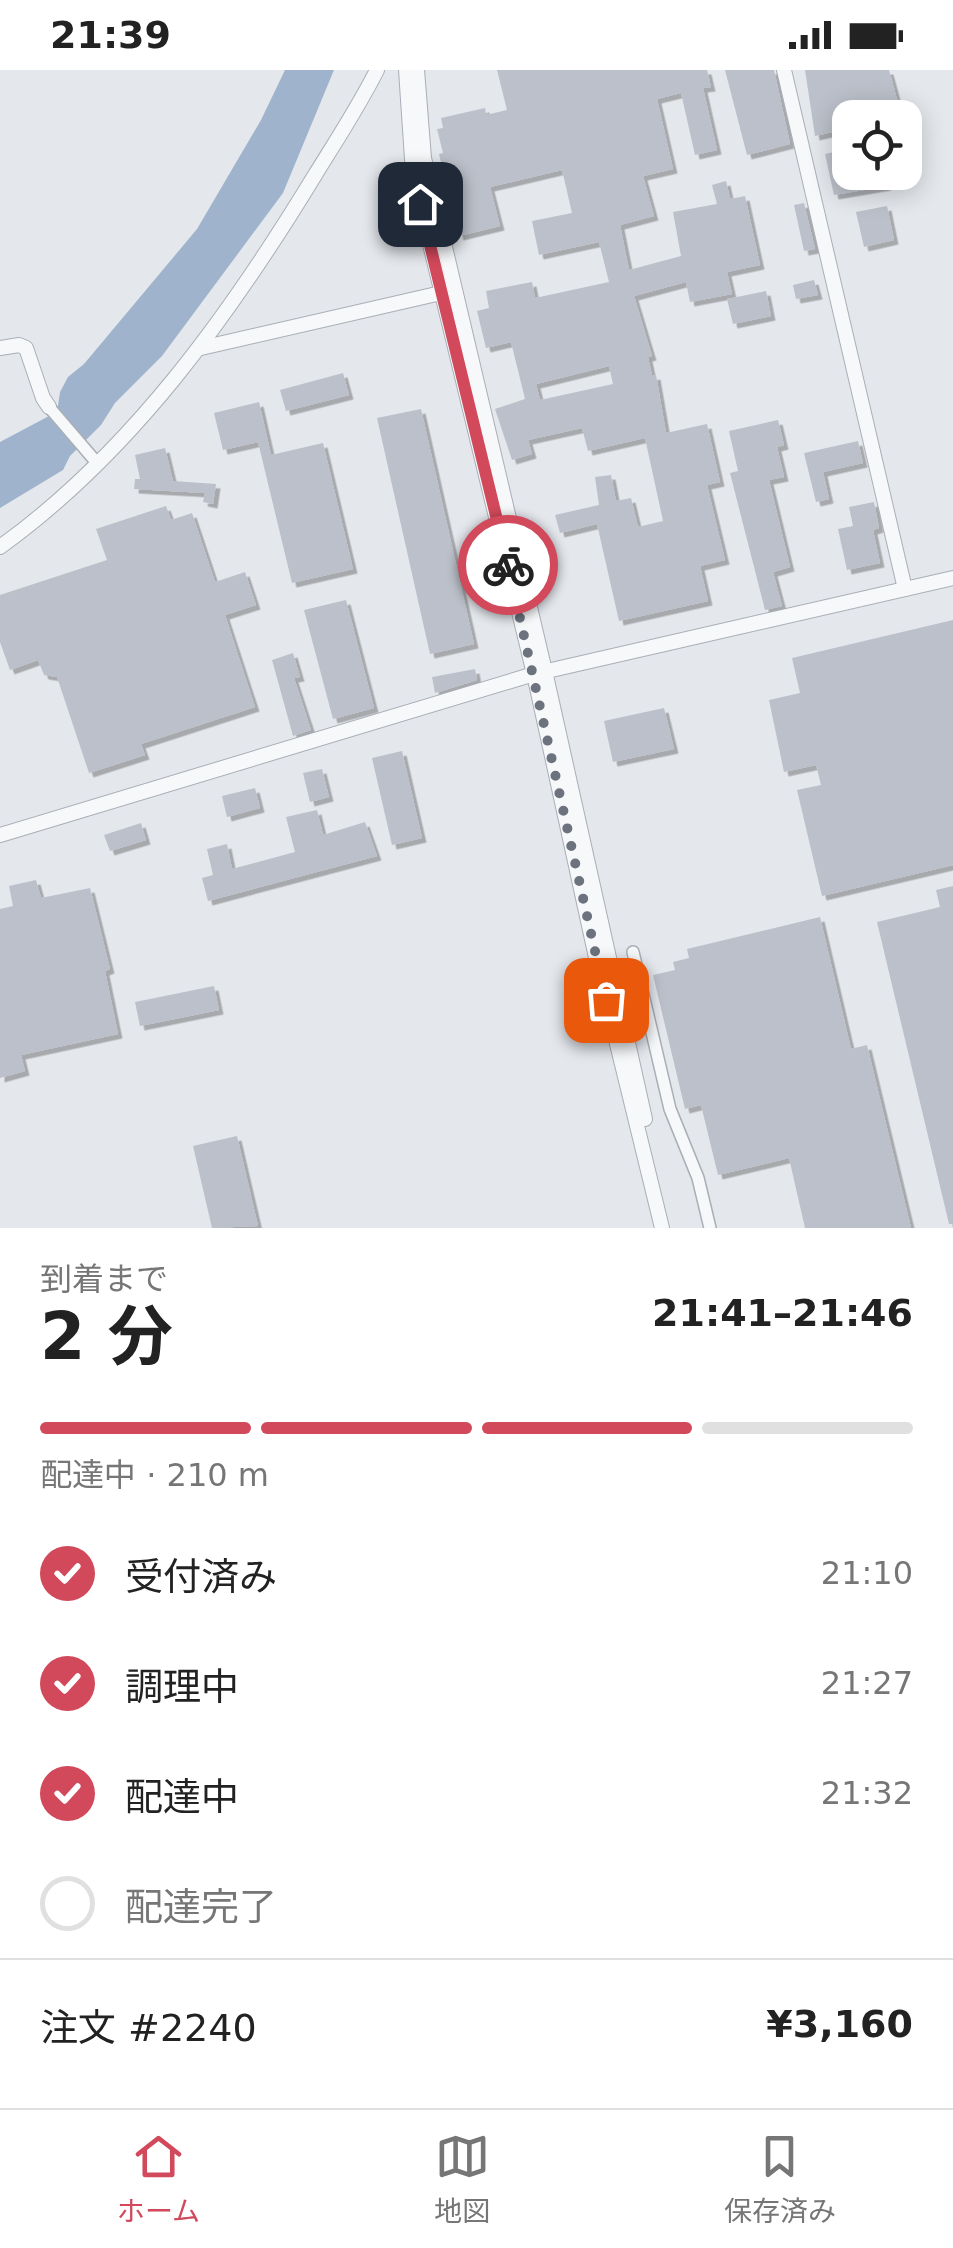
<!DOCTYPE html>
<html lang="ja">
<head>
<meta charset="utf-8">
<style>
	body { margin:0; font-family:"DejaVu Sans","Noto Sans JP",sans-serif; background:#f6f6f6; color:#222; height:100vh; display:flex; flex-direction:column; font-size:38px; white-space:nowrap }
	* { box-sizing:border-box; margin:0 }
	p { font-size:32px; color:#767676 }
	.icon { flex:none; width:55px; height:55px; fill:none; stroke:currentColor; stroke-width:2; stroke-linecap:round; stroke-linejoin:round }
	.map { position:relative; height:1158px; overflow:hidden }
	.sheet { display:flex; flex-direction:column; background:#fff; flex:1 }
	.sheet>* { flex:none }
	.controls { position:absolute; left:832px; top:30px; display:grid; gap:20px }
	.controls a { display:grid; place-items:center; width:90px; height:90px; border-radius:20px; background:#fff; box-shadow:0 5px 25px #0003; font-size:50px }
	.pin { position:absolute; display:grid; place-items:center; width:85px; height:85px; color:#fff; margin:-42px; border-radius:20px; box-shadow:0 5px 15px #0006 }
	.courier { position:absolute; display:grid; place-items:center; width:100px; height:100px; margin:-50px; border:8px solid #d1495b; border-radius:50%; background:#fff; color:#222; box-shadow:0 2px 12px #0007 }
	.summary em { font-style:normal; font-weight:700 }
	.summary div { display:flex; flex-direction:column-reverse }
	.summary { display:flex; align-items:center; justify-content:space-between; height:170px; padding:0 40px }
	h1 { font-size:65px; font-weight:700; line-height:75px }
	.bar { display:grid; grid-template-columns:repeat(4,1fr); gap:15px 10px; align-content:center; height:120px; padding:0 40px }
	.bar i { height:12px; border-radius:8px; background:#e0e0e0 }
	.bar .active { background:#d1495b }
	.bar p { grid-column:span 4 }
	.line { display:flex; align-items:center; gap:25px; padding:0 40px; border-top:2px solid #e0e0e0 }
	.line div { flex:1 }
	ol { padding:0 40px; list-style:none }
	li { display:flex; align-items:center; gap:30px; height:110px }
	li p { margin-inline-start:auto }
	li .icon { padding:10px; border-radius:50%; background:#d1495b; color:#fff; stroke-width:4 }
	li:last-child { color:#767676 }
	li i { width:55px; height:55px; border:5px solid #e0e0e0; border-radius:50% }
	.status { display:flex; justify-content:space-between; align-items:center; height:70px; padding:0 50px; background:#fff; direction:ltr }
	.status svg { height:28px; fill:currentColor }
	.tab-bar { display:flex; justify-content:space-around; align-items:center; height:140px; border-top:2px solid #e0e0e0; background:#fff; font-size:28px; color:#767676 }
	.tab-bar a { display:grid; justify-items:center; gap:5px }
	.tab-bar .active { color:#d1495b }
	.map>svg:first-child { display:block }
</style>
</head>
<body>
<div class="status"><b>21:39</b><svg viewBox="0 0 49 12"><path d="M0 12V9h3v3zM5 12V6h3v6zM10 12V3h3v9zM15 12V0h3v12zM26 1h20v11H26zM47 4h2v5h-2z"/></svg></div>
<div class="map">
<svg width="953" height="1158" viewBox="0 0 953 1158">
	<defs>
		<filter id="shadow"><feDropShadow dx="4.5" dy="4.5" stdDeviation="0" flood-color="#0004"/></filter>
	</defs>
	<rect width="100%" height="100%" fill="#e4e7ec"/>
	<polygon fill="#9fb4cc" points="285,0 334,0 283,123 162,286 115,333 101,355 70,386 63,400 0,438 0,372 49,346 58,336 60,322 68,307 84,294 197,159 261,50"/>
	<g fill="#bbc0ca" fill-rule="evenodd" filter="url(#shadow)">
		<path d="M 497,0 L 707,0 L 711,17 L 703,18 L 717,80 L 695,85 L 681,23 L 657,29 L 673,99 L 643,106 L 654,146 L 620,155 L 629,200 L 681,186 L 673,142 L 717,134 L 712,115 L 726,111 L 730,129 L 745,126 L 760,195 L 727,202 L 732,224 L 690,232 L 686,212 L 634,226 L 652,286 L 648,287 L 652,306 L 656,305 L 666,363 L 707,354 L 720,412 L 707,415 L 725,490 L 700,496 L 708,531 L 619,551 L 597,454 L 560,463 L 555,445 L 599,435 L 595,407 L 611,405 L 616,431 L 631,428 L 638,457 L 663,451 L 645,368 L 588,381 L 582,358 L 528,370 L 532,384 L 512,390 L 495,339 L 525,329 L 511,272 L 486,278 L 477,241 L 489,238 L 486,221 L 532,212 L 535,228 L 609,212 L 599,172 L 539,185 L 532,151 L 572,143 L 562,100 L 490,117 L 500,156 L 459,166 L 439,84 L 443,83 L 437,59 L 443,58 L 441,48 L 485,38 L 486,45 L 507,40 ZM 609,296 L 613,314 L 540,330 L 536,314 Z"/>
		<polygon points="725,0 774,0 790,74 747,85"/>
		<polygon points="805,0 889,0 902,48 850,48 850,58 815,66"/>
		<polygon points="847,79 850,102 884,102 887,116 834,125 825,84"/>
		<polygon points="804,133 815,179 804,181 794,135"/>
		<polygon points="887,136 894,170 864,177 856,142"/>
		<polygon points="814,210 818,225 796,229 793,215"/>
		<polygon points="766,221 771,246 733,254 727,229"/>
		<polygon points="343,303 349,325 286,341 280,320"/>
		<polygon points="259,332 271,385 323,373 353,499 292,513 258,372 223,380 214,343"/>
		<polygon points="421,339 474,574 430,584 377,348"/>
		<polygon points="778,350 784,375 777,377 784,407 769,410 790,497 773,502 782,536 765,540 730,403 738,401 729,361"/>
		<polygon points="858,371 863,393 823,402 829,429 816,432 804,383"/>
		<polygon points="165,378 173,411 216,414 213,434 203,432 205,423 134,419 135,409 140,409 135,385"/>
		<polygon points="874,432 879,458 873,460 880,493 847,500 838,459 853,456 849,437"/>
		<polygon points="166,436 171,450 192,443 215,512 245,502 256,535 225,545 255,637 141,674 145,685 89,703 57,607 44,605 38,590 10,600 0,572 0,525 107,490 96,459"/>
		<polygon points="346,530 374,638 333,649 304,540"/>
		<polygon points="953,550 953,795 822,826 797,720 821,715 816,695 784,702 769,630 800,623 792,588"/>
		<polygon points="293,583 300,607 294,608 311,660 293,666 272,590"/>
		<polygon points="475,599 477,610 435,623 432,607"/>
		<polygon points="664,638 674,679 613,692 604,651"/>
		<polygon points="402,681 422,768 392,775 372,688"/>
		<polygon points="322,699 329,727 310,732 303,703"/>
		<polygon points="255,718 260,738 227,747 222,726"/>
		<polygon points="317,740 323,765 365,752 377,786 208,831 202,808 213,805 207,779 227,774 232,799 295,782 286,747"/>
		<polygon points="141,753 146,770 110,781 104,765"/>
		<polygon points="36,810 41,828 90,818 110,899 105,901 118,964 21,985 25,1001 0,1008 0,839 13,836 9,816"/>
		<polygon points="953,816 953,1154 949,1154 877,852 940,837 936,820"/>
		<polygon points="820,847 851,979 867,975 911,1158 805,1158 789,1088 718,1105 701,1035 685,1039 653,905 675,900 673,892 689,888 687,879"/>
		<polygon points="214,916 219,940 140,956 135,932"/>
		<polygon points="237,1066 258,1156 212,1158 193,1076"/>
	</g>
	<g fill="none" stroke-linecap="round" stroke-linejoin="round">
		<defs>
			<g id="minor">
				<polyline points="49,337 97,393"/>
				<polyline points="633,882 670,1039 698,1108 710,1158"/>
			</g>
			<g id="tertiary">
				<polyline points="406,0 413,104 534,604 597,892 662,1158"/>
				<polyline points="417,0 424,88 545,601 645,1049"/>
				<polyline points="784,0 905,519"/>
				<polyline points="0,278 19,275 26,278 43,328 49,337"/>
				<polyline points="201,278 441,223"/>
				<path d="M 0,477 C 132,382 231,243 315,105 C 336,71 359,36 377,0"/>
				<polyline points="0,765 534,604 953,508"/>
			</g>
		</defs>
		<use href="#minor" stroke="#a9aeb7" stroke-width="14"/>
		<use href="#tertiary" stroke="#a9aeb7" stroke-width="16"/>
		<use href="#minor" stroke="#f7f8fa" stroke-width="11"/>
		<use href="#tertiary" stroke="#f7f8fa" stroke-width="14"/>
	</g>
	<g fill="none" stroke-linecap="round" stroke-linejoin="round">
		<polyline stroke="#6c737f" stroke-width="10" stroke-dasharray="0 18" points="508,495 606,930"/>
		<polyline stroke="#d1495b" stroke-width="12" points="420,134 508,495"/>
	</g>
</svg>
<div class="controls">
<a><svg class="icon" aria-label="locate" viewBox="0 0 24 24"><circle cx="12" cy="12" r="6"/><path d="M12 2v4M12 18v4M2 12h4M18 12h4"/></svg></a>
</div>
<div class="pin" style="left:606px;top:930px;background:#ea580c"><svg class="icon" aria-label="bag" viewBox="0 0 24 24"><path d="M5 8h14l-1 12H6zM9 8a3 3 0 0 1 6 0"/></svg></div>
<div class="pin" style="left:420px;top:134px;background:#1f2937"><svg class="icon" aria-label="home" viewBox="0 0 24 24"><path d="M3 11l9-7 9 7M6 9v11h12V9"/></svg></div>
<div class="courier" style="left:508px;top:495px"><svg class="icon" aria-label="bike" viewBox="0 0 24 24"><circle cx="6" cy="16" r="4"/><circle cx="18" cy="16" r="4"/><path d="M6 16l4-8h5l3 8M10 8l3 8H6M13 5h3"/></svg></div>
</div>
<section class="sheet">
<div class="summary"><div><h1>2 分</h1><p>到着まで</p></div><em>21:41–21:46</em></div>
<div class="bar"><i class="active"></i><i class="active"></i><i class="active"></i><i></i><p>配達中 · 210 m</p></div>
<ol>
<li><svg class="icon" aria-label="check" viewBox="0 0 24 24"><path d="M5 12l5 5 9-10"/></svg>受付済み<p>21:10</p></li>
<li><svg class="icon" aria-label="check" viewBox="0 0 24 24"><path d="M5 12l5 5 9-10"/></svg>調理中<p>21:27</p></li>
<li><svg class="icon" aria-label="check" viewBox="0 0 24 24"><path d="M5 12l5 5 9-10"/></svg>配達中<p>21:32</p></li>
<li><i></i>配達完了</li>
</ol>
<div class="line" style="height:130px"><div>注文 #2240</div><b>¥3,160</b></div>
</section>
<nav class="tab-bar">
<a class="active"><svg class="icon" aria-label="home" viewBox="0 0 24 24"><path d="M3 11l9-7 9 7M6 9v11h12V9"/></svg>ホーム</a>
<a><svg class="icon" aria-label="map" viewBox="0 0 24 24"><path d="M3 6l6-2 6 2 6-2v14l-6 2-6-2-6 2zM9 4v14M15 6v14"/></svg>地図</a>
<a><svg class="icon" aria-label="saved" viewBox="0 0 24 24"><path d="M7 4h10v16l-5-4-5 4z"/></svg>保存済み</a>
</nav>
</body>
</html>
